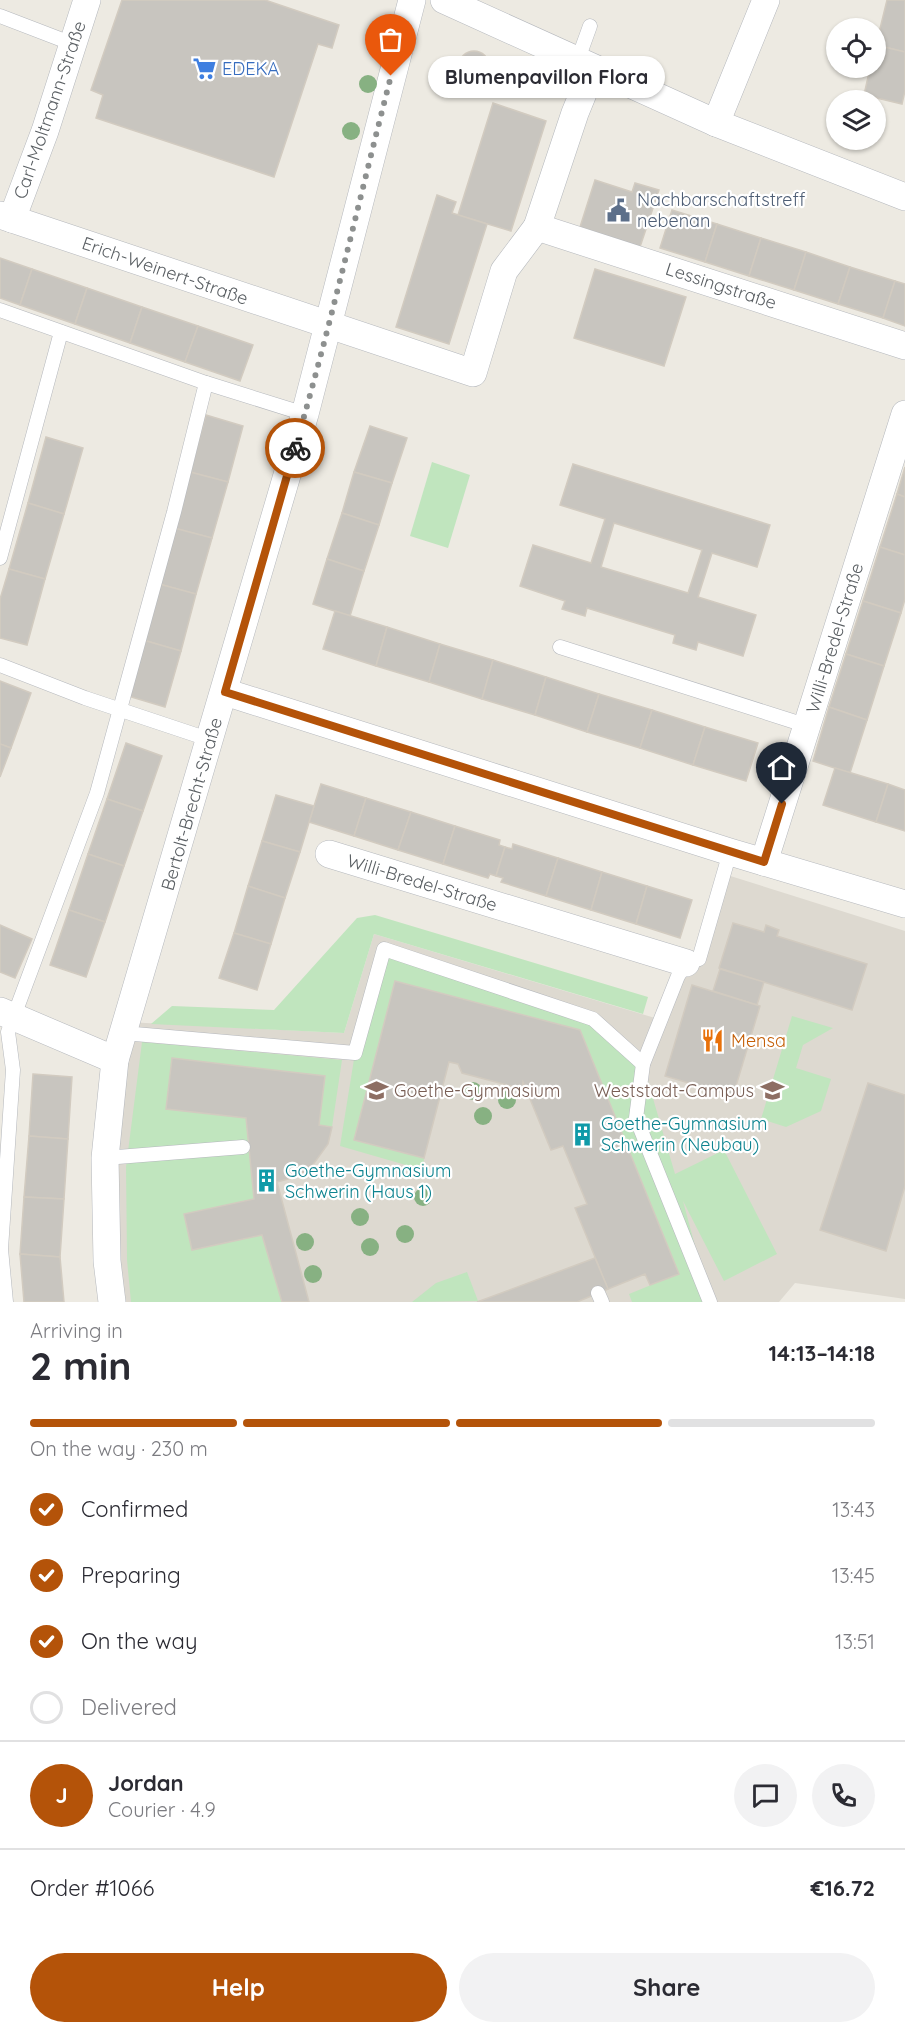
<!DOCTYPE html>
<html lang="en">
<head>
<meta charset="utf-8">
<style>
	body { margin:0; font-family:Quicksand,sans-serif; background:#f2f2f3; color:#2b2b33; height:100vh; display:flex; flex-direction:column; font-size:22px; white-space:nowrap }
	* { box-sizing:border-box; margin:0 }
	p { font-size:20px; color:#7c7c81 }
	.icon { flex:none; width:33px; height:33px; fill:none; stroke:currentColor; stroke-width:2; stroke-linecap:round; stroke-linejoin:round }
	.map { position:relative; height:1302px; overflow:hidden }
	.panel { display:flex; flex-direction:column; background:#fff; flex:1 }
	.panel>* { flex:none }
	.controls { position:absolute; left:826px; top:18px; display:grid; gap:12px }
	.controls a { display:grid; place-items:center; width:60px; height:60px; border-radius:50%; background:#fff; box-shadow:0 2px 4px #0004; font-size:30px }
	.pin { position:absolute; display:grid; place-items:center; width:51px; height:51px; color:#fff; margin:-62px -26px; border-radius:50% 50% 50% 0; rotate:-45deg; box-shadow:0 0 6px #0007 }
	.pin .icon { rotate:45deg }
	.courier { position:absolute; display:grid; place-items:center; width:60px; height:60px; margin:-30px; border:4px solid #b45309; border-radius:50%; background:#fff; color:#222; box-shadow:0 2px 8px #0007 }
	.bubble { position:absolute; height:42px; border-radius:21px; background:#fff; box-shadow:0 2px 4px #0004; font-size:20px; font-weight:800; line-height:42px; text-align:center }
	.summary em { font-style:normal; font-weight:800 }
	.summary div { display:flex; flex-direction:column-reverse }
	.summary { display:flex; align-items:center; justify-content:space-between; height:102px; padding:0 30px }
	h1 { font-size:39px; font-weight:800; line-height:45px }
	.bar { display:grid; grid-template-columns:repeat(4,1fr); gap:9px 6px; align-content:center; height:72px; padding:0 30px }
	.bar i { height:8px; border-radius:4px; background:#e1e1e2 }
	.bar .active { background:#b45309 }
	.bar p { grid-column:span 4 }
	.line { display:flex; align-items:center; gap:15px; padding:0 30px; border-top:2px solid #e1e1e2 }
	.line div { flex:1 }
	.round { display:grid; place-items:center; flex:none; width:63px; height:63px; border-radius:32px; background:#f2f2f3 }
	ol { padding:0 30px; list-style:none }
	li { display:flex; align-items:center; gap:18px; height:66px }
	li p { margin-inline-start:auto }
	li .icon { padding:6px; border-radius:50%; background:#b45309; color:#fff; stroke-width:4 }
	li:last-child { color:#7c7c81 }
	li i { width:33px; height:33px; border:3px solid #e1e1e2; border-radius:50% }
	.action { display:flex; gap:12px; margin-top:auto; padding:12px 30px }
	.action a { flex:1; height:69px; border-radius:36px; background:#b45309; color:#fff; font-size:24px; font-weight:800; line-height:69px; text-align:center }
	.action a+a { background:#f2f2f3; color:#2b2b33 }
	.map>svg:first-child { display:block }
</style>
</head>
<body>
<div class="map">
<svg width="905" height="1302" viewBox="0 0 905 1302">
	<rect width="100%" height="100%" fill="#edeae2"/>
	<polygon fill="#ddd9d0" points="724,874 905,931 905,1299 795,1283 779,1302 112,1302 107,1261 126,1022 344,1033 374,934 665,1021 678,976 699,959"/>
	<g fill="#c0e5be">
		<polygon points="432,462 470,475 448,548 410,536"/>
		<polygon points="375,915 648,997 643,1014 374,934 344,1033 151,1024 172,1006 274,1010 357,918"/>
		<polygon points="384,949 593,1019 643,1064 675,1174 724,1150 777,1254 724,1281 683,1201 698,1257 705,1296 702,1302 632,1302 629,1294 678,1274 580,1030 395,982 354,1139 424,1158 423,1170 340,1146 355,1053"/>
		<polygon points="792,1016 833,1028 803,1045 796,1068 831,1079 821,1111 786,1127 761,1119"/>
		<polygon points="142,1042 342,1060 332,1127 246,1118 254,1199 192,1250 262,1235 282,1302 131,1302 127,1260 126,1167"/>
		<polygon points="467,1272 478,1301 412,1302 436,1283"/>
	</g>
	<g fill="#c8c5bf" stroke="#d2cbc0" stroke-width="1.5" fill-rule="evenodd">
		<polygon points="122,0 265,0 339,25 332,48 318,44 274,177 96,118 103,95 91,90"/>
		<polygon points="887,0 905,0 905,52 876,45"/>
		<polygon points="876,45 905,52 905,91 902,104 864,95 870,68 876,68"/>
		<circle cx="474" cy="66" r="15"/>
		<polygon points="493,103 546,121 511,231 458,215"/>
		<polygon points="595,180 632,192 635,183 659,190 640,247 580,227"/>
		<polygon points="437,195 456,202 452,213 487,224 449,344 396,327"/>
		<polygon points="672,210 717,224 705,262 660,248"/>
		<polygon points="717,224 761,238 749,276 705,262"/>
		<polygon points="761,238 806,252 794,290 749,276"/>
		<polygon points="806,252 850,267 838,304 794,290"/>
		<polygon points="0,258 32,269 20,305 0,298"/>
		<polygon points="850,267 895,281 883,318 838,304"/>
		<polygon points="32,269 87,288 75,324 20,305"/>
		<polygon points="595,269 686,297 664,366 574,338"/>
		<polygon points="895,281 905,284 905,326 883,318"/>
		<polygon points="87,288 142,307 130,343 75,324"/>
		<polygon points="142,307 198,326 185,362 130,343"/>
		<polygon points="198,326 253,345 240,381 185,362"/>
		<polygon points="206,415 243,426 228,482 190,472"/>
		<polygon points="370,426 407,438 392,483 354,472"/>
		<polygon points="46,437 83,448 64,514 28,503"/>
		<path d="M 573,464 L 770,525 L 757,567 L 712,553 L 698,597 L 756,615 L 743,656 L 698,642 L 696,650 L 673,643 L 675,635 L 587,608 L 585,616 L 562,609 L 565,601 L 520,586 L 533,545 L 591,563 L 605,519 L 560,505 ZM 614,523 L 702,550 L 688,593 L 601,567 Z"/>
		<polygon points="905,467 905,497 897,494"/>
		<polygon points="190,472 228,482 212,538 174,528"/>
		<polygon points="354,472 392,483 379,525 342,513"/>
		<polygon points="897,494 905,497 905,555 880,547"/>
		<polygon points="28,503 64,514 45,579 9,569"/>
		<polygon points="342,513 379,525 364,571 327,559"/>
		<polygon points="174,528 212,538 196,594 159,584"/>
		<polygon points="880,547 905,555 905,599 901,613 863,601"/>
		<polygon points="327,559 364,571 350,616 313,604"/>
		<polygon points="9,569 45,579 27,645 0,638 0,599"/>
		<polygon points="159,584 196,594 181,651 143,640"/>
		<polygon points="863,601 901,613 884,666 846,654"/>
		<polygon points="335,611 387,627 376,666 323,649"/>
		<polygon points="387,627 440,644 429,682 376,666"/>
		<polygon points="143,640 181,651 165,707 128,696"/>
		<polygon points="440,644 493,660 482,699 429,682"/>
		<polygon points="846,654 884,666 867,720 829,707"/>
		<polygon points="493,660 546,677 535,715 482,699"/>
		<polygon points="546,677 599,694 587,732 535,715"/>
		<polygon points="0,681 31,693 11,748 0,744"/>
		<polygon points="599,694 652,710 640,748 587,732"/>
		<polygon points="829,707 867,720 850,773 813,761"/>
		<polygon points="652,710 705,727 693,765 640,748"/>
		<polygon points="705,727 758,743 746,781 693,765"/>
		<polygon points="126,743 162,756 143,811 107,799"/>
		<polygon points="0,744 11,748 0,777"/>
		<polygon points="835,768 888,784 876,822 823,805"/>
		<polygon points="321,784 366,798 354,836 309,822"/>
		<polygon points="888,784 905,790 905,831 876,822"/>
		<polygon points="276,795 314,806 300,852 262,841"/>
		<polygon points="366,798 411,812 398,850 354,836"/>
		<polygon points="107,799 143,811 124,866 88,854"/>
		<polygon points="411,812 455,826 443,864 398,850"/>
		<polygon points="455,826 500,840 499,845 505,847 496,876 490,874 488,878 443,864"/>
		<polygon points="262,841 300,852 285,898 248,886"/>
		<polygon points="513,844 558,858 546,896 501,882 503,878 496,876 505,847 512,849"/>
		<polygon points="88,854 124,866 105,922 69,910"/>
		<polygon points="558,858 602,872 591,910 546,896"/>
		<polygon points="602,872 647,886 636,924 591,910"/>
		<polygon points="248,886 285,898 271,944 234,933"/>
		<polygon points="647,886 692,900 680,938 636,924"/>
		<polygon points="69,910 105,922 86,977 50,965"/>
		<polygon points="733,923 764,932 766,925 779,930 777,936 867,964 852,1010 719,968"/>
		<polygon points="0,925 32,939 15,978 0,972"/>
		<polygon points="234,933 271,944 257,990 219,978"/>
		<polygon points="720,969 764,982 757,1005 713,991"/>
		<polygon points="395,981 580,1030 679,1274 650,1285 645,1274 608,1289 575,1208 587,1204 563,1146 551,1150 523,1082 522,1089 462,1073 458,1064 449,1062 424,1158 354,1140"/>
		<polygon points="692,985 760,1006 733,1096 665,1076"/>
		<polygon points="172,1058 325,1076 319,1125 332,1127 328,1144 312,1166 299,1176 277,1182 309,1302 282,1302 262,1235 192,1250 184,1214 254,1199 246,1118 166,1109"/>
		<polygon points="33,1074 72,1077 68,1139 29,1136"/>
		<polygon points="868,1083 905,1095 905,1186 886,1251 820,1230"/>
		<polygon points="29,1136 68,1139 64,1199 24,1197"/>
		<polygon points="24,1197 64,1199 60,1257 20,1254"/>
		<polygon points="20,1254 60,1257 64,1302 24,1302"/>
		<polygon points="595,1258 608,1289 577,1302 477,1302"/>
	</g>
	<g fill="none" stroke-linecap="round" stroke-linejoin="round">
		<defs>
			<g id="service">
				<polyline points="0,16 73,44"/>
				<polyline points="577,62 590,26"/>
				<polyline points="0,310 206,383 305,414"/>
				<polyline points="0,558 61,332"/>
				<polyline points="560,647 808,726"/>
				<polyline points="0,665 85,698 211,740"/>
				<polyline points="123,1033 355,1053 384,949 593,1019 643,1064"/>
				<polyline points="105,1158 243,1147"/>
				<polyline points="598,1293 602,1302"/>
				<polyline points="6,1302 1,1249 13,1070 8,1032 97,793 174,512 206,383"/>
				<polyline points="710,1302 636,1118 643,1064 678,976 686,963 699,959 730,852"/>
			</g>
			<g id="minor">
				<polyline points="444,0 716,123 905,197"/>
				<polyline points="593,69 575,113 537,227 905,346"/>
				<polyline points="716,123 766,0"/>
				<polyline points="0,215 473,373 504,271 537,227"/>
				<polyline points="12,219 45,131 87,0"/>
				<polyline points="225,692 730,852 905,904"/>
				<polyline points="329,854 686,963"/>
				<polyline points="764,862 905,414"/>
				<polyline points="0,1011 115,1060"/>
				<polyline points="112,1302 107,1261 105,1158 115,1060 305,414 412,0"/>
			</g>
		</defs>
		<use href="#service" stroke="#b5b8bd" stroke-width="15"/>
		<use href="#minor" stroke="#b5b8bd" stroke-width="28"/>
		<use href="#service" stroke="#fff" stroke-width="14"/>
		<use href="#minor" stroke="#fff" stroke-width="27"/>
	</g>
	<g fill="#87b182">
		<circle cx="368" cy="84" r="9"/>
		<circle cx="351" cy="131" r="9"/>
		<circle cx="473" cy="1091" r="9"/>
		<circle cx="507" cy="1100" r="9"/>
		<circle cx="483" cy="1116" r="9"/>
		<circle cx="423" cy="1197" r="9"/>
		<circle cx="360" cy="1217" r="9"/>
		<circle cx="405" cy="1234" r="9"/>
		<circle cx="305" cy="1242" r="9"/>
		<circle cx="370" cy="1247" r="9"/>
		<circle cx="313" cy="1274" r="9"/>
	</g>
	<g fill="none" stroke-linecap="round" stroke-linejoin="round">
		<path stroke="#8d908f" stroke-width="6" stroke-dasharray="0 10.8" d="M 295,448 C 331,325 359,200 391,76"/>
		<polyline stroke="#b45309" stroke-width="8" points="295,448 225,692 764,862 782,804"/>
	</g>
	<defs>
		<symbol id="supermarket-bare" viewBox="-9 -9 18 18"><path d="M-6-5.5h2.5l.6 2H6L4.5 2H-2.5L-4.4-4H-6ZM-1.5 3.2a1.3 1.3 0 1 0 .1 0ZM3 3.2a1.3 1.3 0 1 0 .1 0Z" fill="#3f7fe0" stroke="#fff" stroke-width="2.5" paint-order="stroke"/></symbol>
		<symbol id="civic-bare" viewBox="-9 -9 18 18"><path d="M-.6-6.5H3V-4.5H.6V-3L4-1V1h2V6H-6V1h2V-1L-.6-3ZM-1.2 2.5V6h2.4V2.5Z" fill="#5c6f8a" stroke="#fff" stroke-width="2.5" paint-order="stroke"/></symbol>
		<symbol id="restaurant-bare" viewBox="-9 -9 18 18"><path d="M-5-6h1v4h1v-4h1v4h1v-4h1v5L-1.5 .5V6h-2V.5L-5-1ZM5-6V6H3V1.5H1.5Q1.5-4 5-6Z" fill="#e8710a" stroke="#fff" stroke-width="2.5" paint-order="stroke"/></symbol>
		<symbol id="school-bare" viewBox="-9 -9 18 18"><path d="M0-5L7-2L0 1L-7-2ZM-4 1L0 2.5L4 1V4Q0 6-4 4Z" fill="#8d6e63" stroke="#fff" stroke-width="2.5" paint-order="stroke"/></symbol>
		<symbol id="building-bare" viewBox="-9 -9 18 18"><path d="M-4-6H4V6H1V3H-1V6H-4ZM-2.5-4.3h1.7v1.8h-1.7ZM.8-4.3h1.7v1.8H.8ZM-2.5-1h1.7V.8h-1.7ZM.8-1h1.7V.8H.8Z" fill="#0f9aa8" stroke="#fff" stroke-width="2.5" paint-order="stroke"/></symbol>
	</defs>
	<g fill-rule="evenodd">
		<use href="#supermarket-bare" x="188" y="52" width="33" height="33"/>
		<use href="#civic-bare" x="602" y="194" width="33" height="33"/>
		<use href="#restaurant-bare" x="696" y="1024" width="33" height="33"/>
		<use href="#school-bare" x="360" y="1074" width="33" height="33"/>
		<use href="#school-bare" x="756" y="1074" width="33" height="33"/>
		<use href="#building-bare" x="566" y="1118" width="33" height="33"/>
		<use href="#building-bare" x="250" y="1164" width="33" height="33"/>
	</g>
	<g text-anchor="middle" stroke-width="4.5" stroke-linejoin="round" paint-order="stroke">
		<g font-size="18" fill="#366cbe" stroke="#fff" text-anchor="start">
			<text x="222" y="75">EDEKA</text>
		</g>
		<g font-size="18" fill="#5a5f63" stroke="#fff">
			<text transform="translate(50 110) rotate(-71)" y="6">Carl-Moltmann-Straße</text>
			<text transform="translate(165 271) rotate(19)" y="6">Erich-Weinert-Straße</text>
			<text transform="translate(721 286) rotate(18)" y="6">Lessingstraße</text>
			<text transform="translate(835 638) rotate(-73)" y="6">Willi-Bredel-Straße</text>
			<text transform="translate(192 804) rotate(-74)" y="6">Bertolt-Brecht-Straße</text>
			<text transform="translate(422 883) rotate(17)" y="6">Willi-Bredel-Straße</text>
		</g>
		<g font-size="18" fill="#4e5e75" stroke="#fff" text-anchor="start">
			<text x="637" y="206">Nachbarschaftstreff<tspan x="637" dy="21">nebenan</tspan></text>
		</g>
		<g font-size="18" fill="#c56008" stroke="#fff" text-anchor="start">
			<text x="731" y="1047">Mensa</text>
		</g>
		<g font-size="18" fill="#785e54" stroke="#fff" text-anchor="start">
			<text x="394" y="1097">Goethe-Gymnasium</text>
			<text x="754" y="1097" text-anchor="end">Weststadt-Campus</text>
		</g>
		<g font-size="18" fill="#0d838f" stroke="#fff" text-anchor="start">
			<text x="601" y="1130">Goethe-Gymnasium<tspan x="601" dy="21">Schwerin (Neubau)</tspan></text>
			<text x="285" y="1177">Goethe-Gymnasium<tspan x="285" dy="21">Schwerin (Haus 1)</tspan></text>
		</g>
	</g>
</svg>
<div class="controls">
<a><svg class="icon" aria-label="locate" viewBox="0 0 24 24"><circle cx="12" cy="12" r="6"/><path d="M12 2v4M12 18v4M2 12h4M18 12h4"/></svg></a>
<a><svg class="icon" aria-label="layers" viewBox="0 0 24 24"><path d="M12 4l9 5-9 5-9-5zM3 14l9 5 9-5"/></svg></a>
</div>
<div class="pin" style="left:391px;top:76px;background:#ea580c"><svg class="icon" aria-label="bag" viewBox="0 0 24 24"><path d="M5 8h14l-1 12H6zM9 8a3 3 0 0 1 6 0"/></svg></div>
<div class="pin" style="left:782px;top:804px;background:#1f2937"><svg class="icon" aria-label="home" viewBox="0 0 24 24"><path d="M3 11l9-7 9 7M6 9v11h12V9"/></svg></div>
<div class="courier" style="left:295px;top:448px"><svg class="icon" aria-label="bike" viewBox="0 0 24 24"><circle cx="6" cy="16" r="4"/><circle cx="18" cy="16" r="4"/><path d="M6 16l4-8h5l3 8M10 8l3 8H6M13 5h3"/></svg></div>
<div class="bubble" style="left:428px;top:56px;width:237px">Blumenpavillon Flora</div>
</div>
<section class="panel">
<div class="summary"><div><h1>2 min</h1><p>Arriving in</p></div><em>14:13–14:18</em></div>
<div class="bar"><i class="active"></i><i class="active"></i><i class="active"></i><i></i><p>On the way · 230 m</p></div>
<ol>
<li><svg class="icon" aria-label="check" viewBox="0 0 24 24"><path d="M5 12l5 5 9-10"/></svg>Confirmed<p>13:43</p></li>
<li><svg class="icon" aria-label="check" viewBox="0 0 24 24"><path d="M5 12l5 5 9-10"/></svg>Preparing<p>13:45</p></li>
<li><svg class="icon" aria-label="check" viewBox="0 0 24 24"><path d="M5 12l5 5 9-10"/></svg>On the way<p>13:51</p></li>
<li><i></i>Delivered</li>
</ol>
<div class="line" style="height:108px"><b class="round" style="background:#b45309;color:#fff">J</b><div><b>Jordan</b><p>Courier · 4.9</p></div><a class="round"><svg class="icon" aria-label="chat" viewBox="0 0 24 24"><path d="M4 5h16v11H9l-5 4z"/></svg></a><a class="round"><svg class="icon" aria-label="phone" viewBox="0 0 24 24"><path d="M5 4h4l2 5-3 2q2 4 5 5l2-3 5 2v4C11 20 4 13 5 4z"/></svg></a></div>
<div class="line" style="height:78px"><div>Order #1066</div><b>€16.72</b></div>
<div class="action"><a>Help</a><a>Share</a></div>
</section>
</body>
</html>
